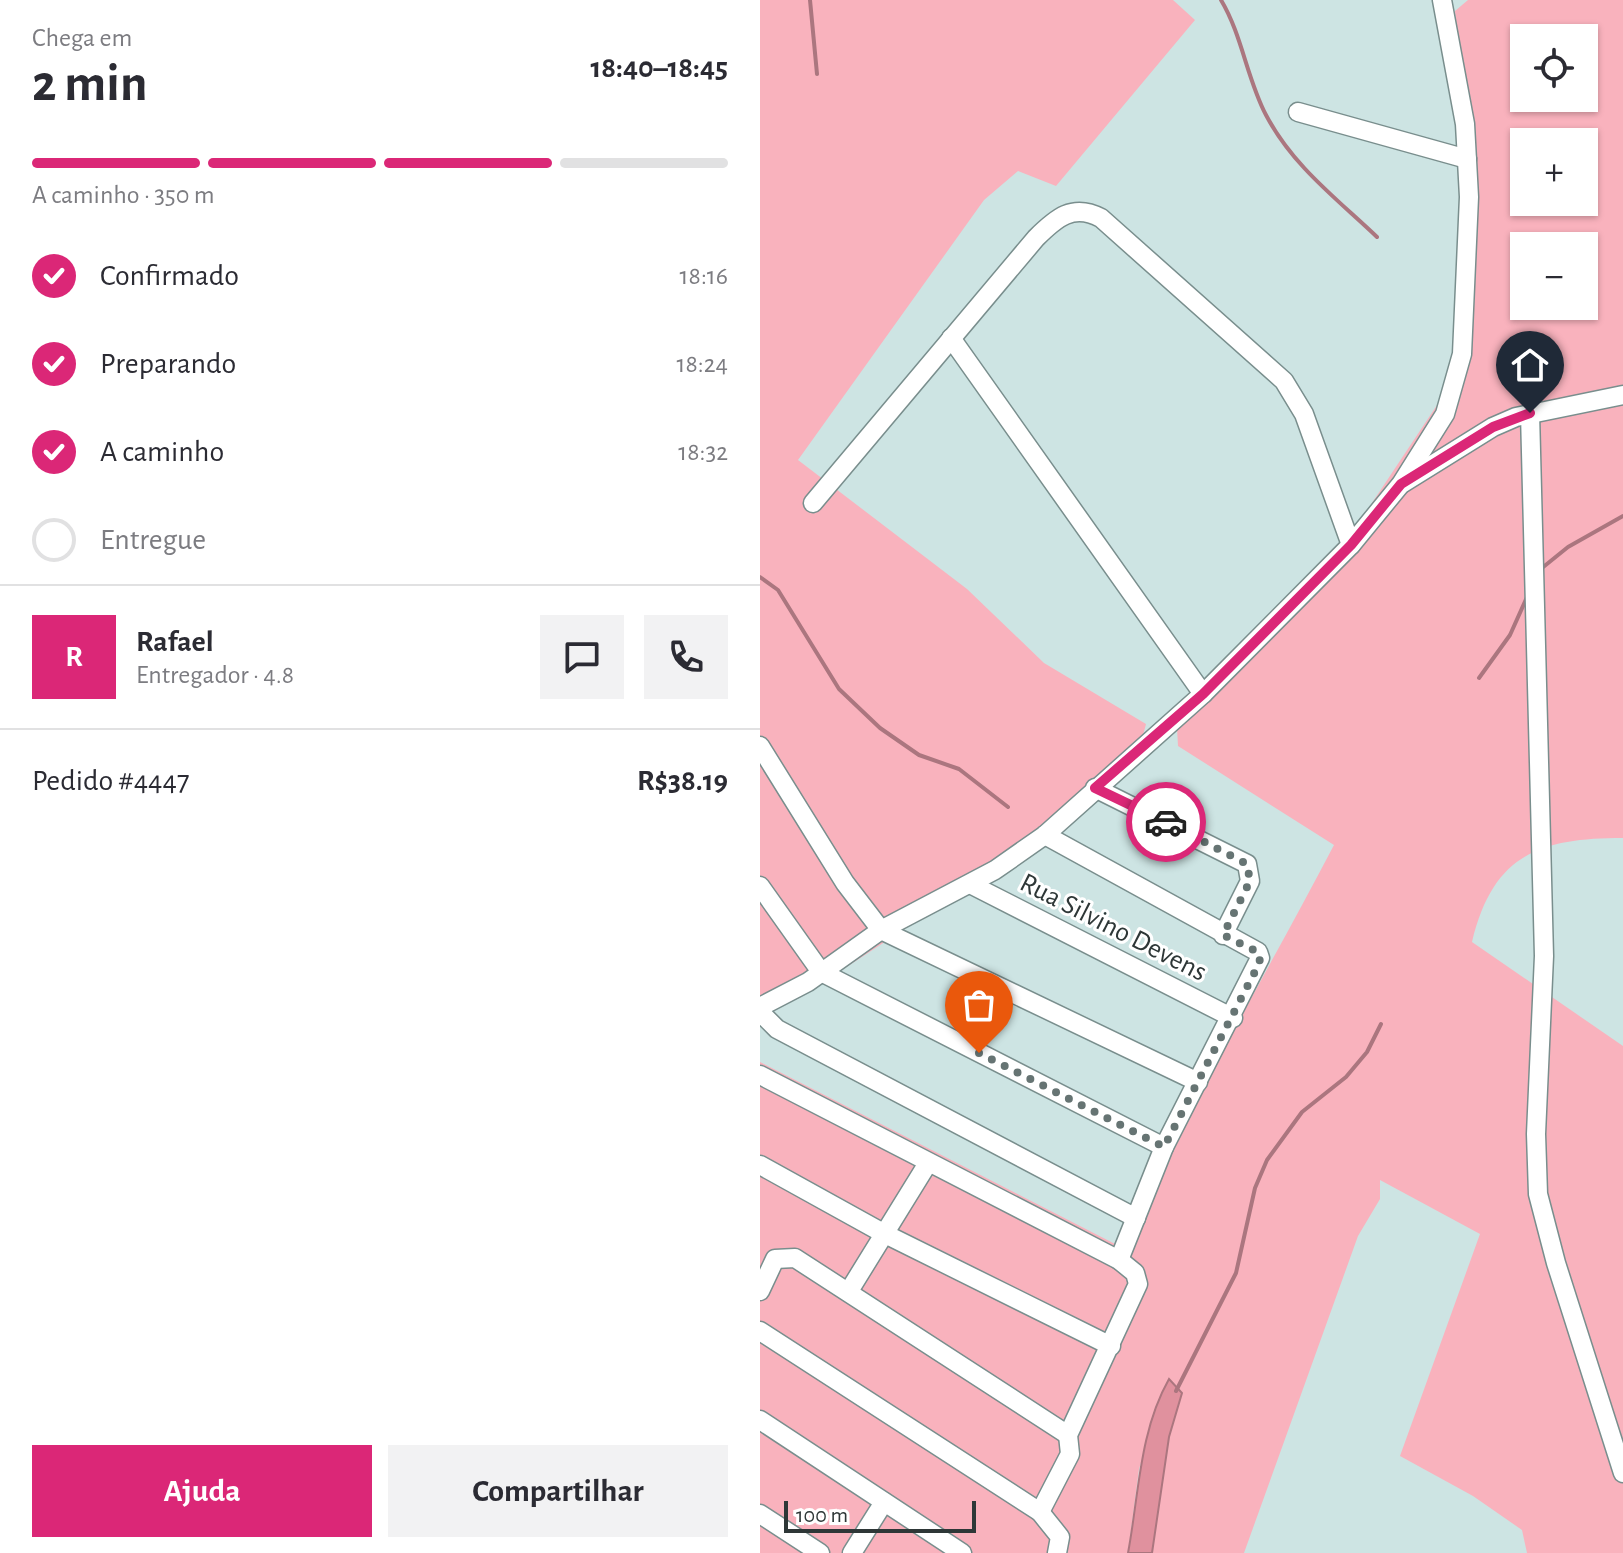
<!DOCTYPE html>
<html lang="pt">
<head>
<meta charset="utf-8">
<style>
	body { margin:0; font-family:"Alegreya Sans",sans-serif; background:#f2f2f3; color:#2b2b33; height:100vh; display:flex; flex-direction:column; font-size:30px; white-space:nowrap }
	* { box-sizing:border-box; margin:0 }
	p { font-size:26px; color:#7c7c81 }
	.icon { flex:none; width:44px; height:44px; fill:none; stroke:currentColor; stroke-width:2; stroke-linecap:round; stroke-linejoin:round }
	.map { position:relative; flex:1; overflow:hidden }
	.side { display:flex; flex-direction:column; background:#fff; width:760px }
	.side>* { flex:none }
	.buttons { position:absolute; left:750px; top:24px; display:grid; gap:16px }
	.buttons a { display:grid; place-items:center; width:88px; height:88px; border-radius:0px; background:#fff; box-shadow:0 2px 6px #0004; font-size:40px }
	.scale { position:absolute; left:24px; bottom:20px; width:192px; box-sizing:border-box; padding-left:8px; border:4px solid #2e3737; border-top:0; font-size:22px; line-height:28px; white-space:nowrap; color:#2e3737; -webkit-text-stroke:6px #fff; paint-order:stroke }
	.pin { position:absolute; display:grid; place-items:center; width:68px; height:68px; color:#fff; margin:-82px -34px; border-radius:50% 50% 50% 0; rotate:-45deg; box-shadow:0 0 8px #0007 }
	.pin .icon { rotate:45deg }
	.courier { position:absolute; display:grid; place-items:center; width:80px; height:80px; margin:-40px; border:6px solid #db2777; border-radius:50%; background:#fff; color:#222; box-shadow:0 2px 10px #0007 }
	.summary em { font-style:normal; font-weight:700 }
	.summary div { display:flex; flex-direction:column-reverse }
	.summary { display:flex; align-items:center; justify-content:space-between; height:136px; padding:0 32px }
	h1 { font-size:52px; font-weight:700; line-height:60px }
	.bar { display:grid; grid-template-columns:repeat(4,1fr); gap:12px 8px; align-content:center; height:96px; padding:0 32px }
	.bar i { height:10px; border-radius:6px; background:#e1e1e2 }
	.bar .selected { background:#db2777 }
	.bar p { grid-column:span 4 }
	.line { display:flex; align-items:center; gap:20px; padding:0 32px; border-top:2px solid #e1e1e2 }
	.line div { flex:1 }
	.round { display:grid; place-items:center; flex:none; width:84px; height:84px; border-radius:0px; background:#f2f2f3 }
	ol { padding:0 32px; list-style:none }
	li { display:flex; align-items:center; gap:24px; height:88px }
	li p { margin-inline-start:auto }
	li .icon { padding:8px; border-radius:50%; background:#db2777; color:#fff; stroke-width:4 }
	li:last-child { color:#7c7c81 }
	li i { width:44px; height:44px; border:4px solid #e1e1e2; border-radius:50% }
	.primary-button { display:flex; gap:16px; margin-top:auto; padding:16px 32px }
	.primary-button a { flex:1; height:92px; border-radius:0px; background:#db2777; color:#fff; font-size:32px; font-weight:700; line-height:92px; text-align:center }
	.primary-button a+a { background:#f2f2f3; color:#2b2b33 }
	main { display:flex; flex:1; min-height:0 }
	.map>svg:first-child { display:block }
</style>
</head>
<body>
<main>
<section class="side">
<div class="summary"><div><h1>2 min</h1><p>Chega em</p></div><em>18:40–18:45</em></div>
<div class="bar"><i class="selected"></i><i class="selected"></i><i class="selected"></i><i></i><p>A caminho · 350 m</p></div>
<ol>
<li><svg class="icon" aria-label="check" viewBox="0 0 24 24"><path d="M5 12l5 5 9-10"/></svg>Confirmado<p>18:16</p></li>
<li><svg class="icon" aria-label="check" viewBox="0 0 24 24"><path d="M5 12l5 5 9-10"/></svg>Preparando<p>18:24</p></li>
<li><svg class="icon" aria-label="check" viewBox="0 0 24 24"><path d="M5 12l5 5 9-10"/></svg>A caminho<p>18:32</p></li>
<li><i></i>Entregue</li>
</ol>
<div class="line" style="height:144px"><b class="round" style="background:#db2777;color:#fff">R</b><div><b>Rafael</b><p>Entregador · 4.8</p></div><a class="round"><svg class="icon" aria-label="chat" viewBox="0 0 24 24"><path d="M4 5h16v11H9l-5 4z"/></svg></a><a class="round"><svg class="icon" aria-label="phone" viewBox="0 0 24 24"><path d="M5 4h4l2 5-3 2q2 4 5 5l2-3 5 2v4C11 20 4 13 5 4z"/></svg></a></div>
<div class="line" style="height:104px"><div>Pedido #4447</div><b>R$38.19</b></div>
<div class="primary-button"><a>Ajuda</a><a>Compartilhar</a></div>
</section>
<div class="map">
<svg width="863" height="1553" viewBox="0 0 863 1553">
	<rect width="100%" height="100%" fill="#cde4e3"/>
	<g fill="#f9b2bd" fill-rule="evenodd">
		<polygon points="0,0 413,0 435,20 296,186 258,171 224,200 38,460 207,589 284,663 386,724 377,758 186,902 39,998 0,1014"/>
		<path d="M 708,0 L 863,0 L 863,838 C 780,838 733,854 712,942 L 863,1046 L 863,1553 L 767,1553 L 762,1530 L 713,1496 L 640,1456 L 720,1234 L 620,1180 L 620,1199 L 598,1236 L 484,1553 L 392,1553 L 409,1437 L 422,1393 L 389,1438 L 379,1469 L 368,1553 L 0,1553 L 0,1062 L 359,1246 C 426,1110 504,979 574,845 L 418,746 L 417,728 L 430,705 L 598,524 L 703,366 L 712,244 L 695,11 ZM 764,38 L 824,38 L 824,98 L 764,98 ZM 764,142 L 824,142 L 824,202 L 764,202 ZM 764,246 L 824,246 L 824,306 L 764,306 Z"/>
	</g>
	<path fill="#e0919e" stroke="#ab767f" stroke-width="2" d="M 409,1379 L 422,1393 L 409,1437 L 392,1553 L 368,1553 C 379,1495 379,1432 409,1379 Z"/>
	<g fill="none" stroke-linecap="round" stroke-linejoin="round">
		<g stroke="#ab767f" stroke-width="4">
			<polyline points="50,0 57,74"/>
			<path d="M 461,0 C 482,35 487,79 506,115 C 533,166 576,198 617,237"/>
			<polyline points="782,568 808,547 863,516"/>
			<polyline points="0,577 18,590 79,689 120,728 159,755 199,769 248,807"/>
			<polyline points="719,678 750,635 767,597"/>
			<polyline points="416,1391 476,1273 495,1188 507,1160 542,1112 586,1077 607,1052 621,1024"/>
		</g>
		<defs>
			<g id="minor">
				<polyline points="538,112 707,159"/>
				<polyline points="191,338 443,694"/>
				<polyline points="770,413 784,956 776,1134 778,1194 796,1263 863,1473"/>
				<polyline points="643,483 733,427 756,417 863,395"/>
				<path d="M 53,503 L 276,238 C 296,218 313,203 341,218 L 524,381 L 544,414 L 591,545"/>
				<polyline points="0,746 85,883 121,930 438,1082"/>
				<polyline points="335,788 487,864 490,881 463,935"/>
				<polyline points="285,835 498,952 500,958 404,1147 359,1260"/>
				<polyline points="210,884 473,1018"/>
				<polyline points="0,886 61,972 404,1147"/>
				<polyline points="0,1007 48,982 121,930 235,870 285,835 443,694 591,545 641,484 685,414 702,354 709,197 705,124 682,0"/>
				<polyline points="0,1012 17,1029 376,1218"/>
				<polyline points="0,1075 359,1260 375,1273 378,1284 308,1435 310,1454 280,1512"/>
				<polyline points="0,1165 123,1233 351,1346"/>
				<polyline points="0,1291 15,1259 35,1258 308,1435"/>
				<polyline points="89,1291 168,1163"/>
				<polyline points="0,1331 280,1512 300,1537 297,1553"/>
				<polyline points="0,1420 202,1553"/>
				<polyline points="0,1514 60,1553"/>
				<polyline points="92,1553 124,1502"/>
			</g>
		</defs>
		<use href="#minor" stroke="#798e8d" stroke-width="21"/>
		<use href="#minor" stroke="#fff" stroke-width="18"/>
	</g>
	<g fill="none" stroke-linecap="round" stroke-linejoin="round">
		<polyline stroke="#667473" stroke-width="8" stroke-dasharray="0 14.4" points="219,1053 404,1147 500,962 498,952 463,935 490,881 487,864 406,822"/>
		<polyline stroke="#db2777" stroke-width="10" points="406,822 335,788 443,694 591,545 641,484 733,427 770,413"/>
	</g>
	<g text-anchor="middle" stroke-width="6" stroke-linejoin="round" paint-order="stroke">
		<g font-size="28" fill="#2e3737" stroke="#fff">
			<text transform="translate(354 926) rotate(27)" y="10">Rua Silvino Devens</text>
		</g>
	</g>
</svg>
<div class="buttons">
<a><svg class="icon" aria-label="locate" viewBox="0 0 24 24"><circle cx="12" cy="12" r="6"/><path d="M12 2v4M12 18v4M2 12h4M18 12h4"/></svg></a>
<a>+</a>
<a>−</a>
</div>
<div class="scale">100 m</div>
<div class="pin" style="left:219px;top:1053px;background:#ea580c"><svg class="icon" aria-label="bag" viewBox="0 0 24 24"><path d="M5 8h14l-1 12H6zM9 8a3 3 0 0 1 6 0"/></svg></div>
<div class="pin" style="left:770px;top:413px;background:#1f2937"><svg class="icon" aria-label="home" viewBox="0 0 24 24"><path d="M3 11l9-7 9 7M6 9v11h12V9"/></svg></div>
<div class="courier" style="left:406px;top:822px"><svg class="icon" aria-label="car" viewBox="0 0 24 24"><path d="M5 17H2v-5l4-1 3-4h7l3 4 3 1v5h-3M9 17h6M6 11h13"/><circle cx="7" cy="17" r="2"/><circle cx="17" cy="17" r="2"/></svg></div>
</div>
</main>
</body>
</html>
